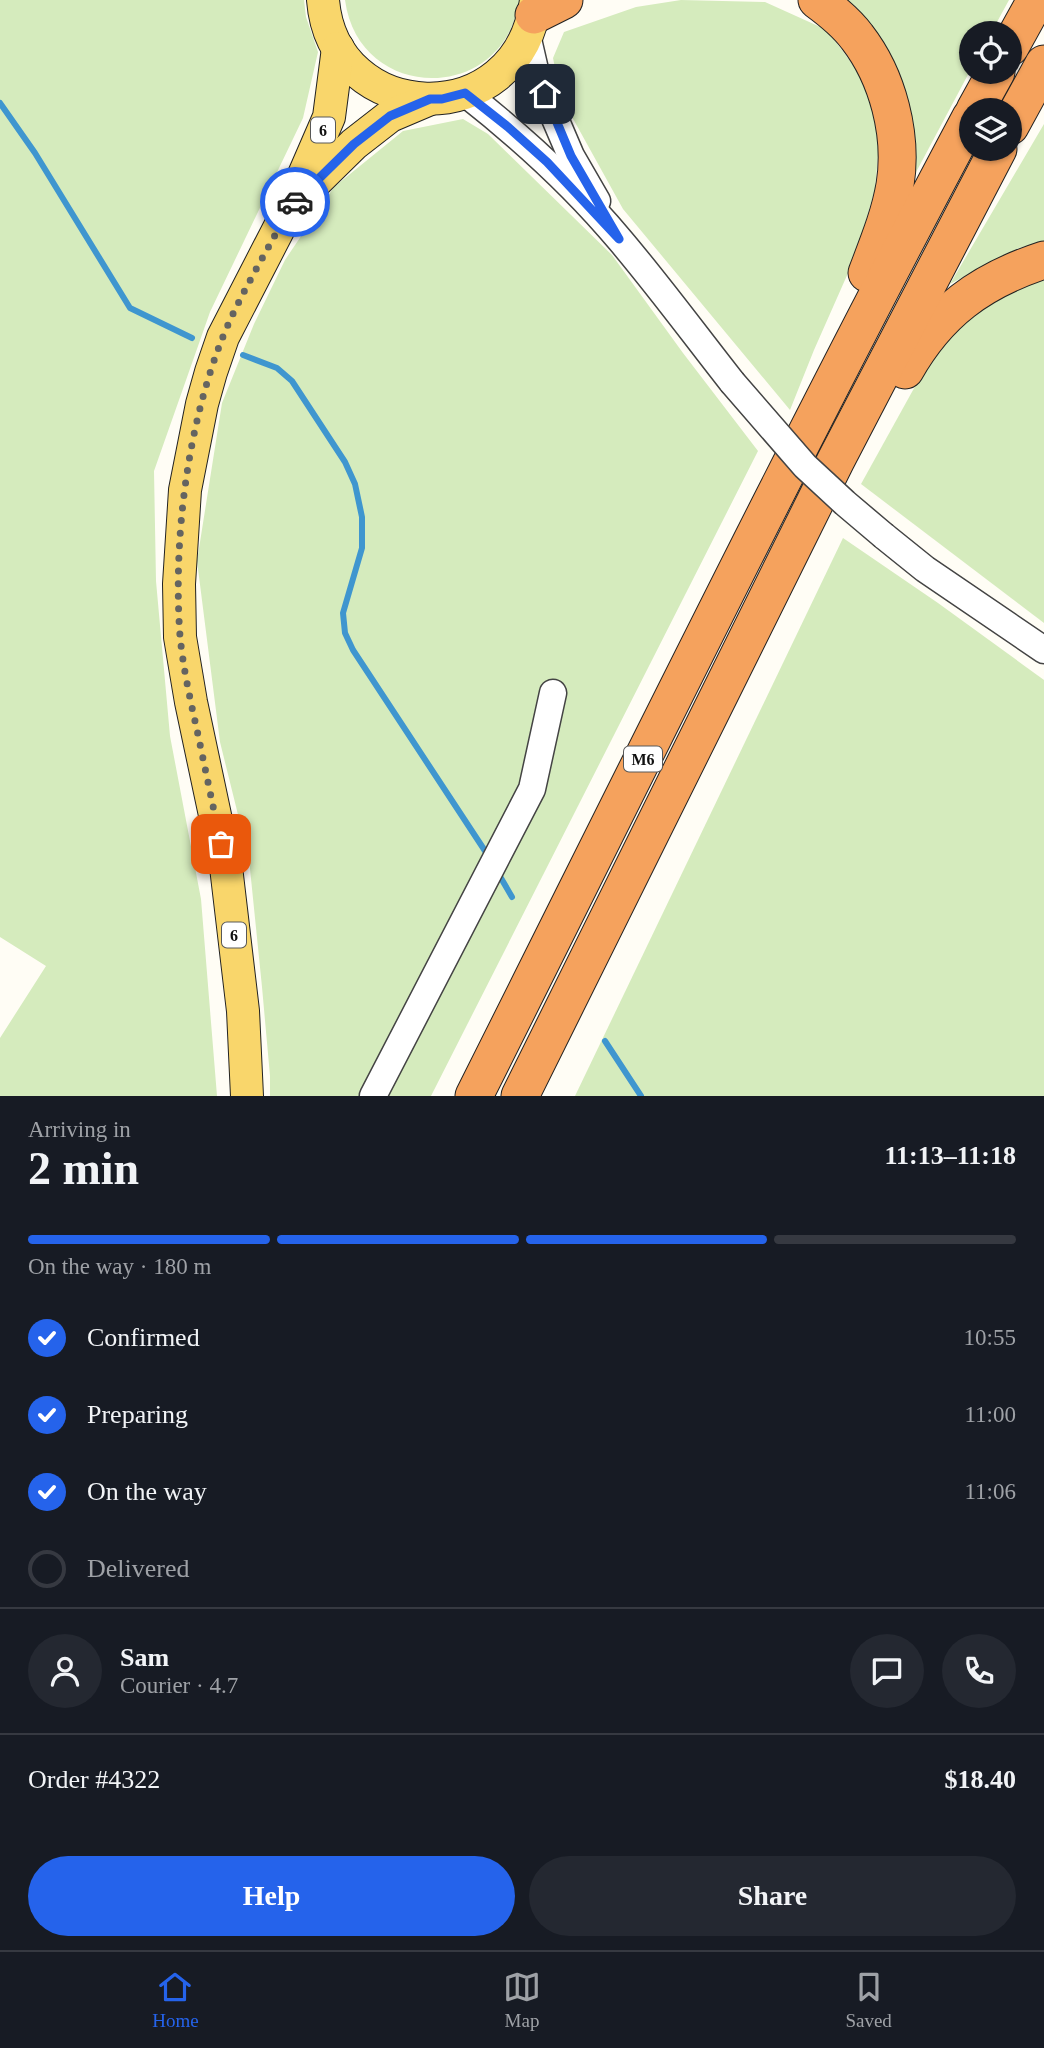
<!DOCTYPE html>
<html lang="en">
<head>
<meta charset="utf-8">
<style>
	body { margin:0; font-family:"Times New Roman",serif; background:#242831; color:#f1f3f6; height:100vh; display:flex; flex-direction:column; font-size:26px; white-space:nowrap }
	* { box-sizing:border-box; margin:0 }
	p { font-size:23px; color:#9ea1a6 }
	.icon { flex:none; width:38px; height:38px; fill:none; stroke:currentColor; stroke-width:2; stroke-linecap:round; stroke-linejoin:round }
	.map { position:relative; height:1096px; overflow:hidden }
	.drawer { display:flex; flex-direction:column; background:#171b24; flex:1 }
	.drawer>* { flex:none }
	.buttons { position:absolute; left:959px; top:21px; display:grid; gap:14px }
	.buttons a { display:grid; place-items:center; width:63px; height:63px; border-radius:50%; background:#171b24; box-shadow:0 2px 5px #0004; font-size:35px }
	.pin { position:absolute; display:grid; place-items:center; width:60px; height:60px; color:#fff; margin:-30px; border-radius:14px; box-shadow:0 4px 10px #0006 }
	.courier { position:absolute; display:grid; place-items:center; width:70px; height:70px; margin:-35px; border:5px solid #2563eb; border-radius:50%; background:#fff; color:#222; box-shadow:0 2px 9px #0007 }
	.summary em { font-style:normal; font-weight:800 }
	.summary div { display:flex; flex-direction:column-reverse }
	.summary { display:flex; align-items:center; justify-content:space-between; height:119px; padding:0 28px }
	h1 { font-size:46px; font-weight:800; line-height:52px }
	.bar { display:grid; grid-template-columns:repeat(4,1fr); gap:10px 7px; align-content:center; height:84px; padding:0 28px }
	.bar i { height:9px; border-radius:5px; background:#363941 }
	.bar .selected { background:#2563eb }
	.bar p { grid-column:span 4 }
	.line { display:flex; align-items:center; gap:18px; padding:0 28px; border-top:2px solid #363941 }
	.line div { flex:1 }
	.round { display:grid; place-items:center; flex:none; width:74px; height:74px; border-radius:37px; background:#242831 }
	ol { padding:0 28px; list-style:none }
	li { display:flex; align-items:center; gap:21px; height:77px }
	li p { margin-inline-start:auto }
	li .icon { padding:7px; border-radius:50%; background:#2563eb; color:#fff; stroke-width:4 }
	li:last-child { color:#9ea1a6 }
	li i { width:38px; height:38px; border:4px solid #363941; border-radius:50% }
	.primary-button { display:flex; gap:14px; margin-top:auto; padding:14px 28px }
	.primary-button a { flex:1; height:80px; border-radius:42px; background:#2563eb; color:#fff; font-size:28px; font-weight:800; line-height:80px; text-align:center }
	.primary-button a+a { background:#242831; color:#f1f3f6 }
	.tab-bar { display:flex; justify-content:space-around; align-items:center; height:98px; border-top:2px solid #363941; background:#171b24; font-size:19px; color:#9ea1a6 }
	.tab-bar a { display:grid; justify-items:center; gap:4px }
	.tab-bar .selected { color:#2563eb }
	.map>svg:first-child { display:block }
</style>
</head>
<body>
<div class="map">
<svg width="1044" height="1096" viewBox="0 0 1044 1096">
	<rect width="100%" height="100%" fill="#fffdf5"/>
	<g fill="#d5ebbd">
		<polygon points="0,0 304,0 306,17 318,52 303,118 210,312 154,471 156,581 170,736 201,899 217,1096 0,1096 0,1038 46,966 0,937"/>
		<path d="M 345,0 L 519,0 C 505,104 359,104 345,0 Z"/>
		<polygon points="681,0 765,2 827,30 862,77 880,135 875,189 856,255 814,350 790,410 623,209 561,97 553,58 564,32 636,7"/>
		<polygon points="846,0 1009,0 991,33 971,33 971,69 914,176 910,109 888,55 857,8"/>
		<polygon points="463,119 488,134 612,255 683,353 758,451 431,1096 270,1096 270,1076 262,987 249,859 220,742 197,561 222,403 254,324 285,260 334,187 403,131"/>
		<polygon points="1044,124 1044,241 1019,248 950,284"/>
		<polygon points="1044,280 1044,623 861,484 923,372 948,337 988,304 1031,282"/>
		<polygon points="843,538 938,603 1044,680 1044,1096 575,1096"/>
	</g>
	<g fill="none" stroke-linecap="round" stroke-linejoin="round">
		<g stroke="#3f96cf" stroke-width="6">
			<polyline points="0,103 35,153 130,308 192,338"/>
			<polyline points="243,355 277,368 292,381 345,462 355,484 362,517 362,548 343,613 345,633 353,650 489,857"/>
			<polyline points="498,873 512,897"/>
			<polyline points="605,1041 641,1096"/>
		</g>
		<defs>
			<g id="minor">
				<polyline points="527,35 536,74 571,156 597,201"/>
				<path d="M 465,93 C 521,137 574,185 620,240 C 659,286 695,335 732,382"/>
				<polyline points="884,536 925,569 1044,650"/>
				<polyline points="373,1096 532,789 553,693"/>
			</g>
			<g id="major">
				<path d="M 323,0 C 333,127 519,136 536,0"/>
				<polyline points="301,196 354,144 390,116 430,99"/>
				<polyline points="247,1096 243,1011 226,867 191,702 180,637 179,584 185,490 202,404 211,372 223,337 290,207 329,117 338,48"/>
			</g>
			<g id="highway">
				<path d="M 817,0 C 832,11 846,22 857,37 C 888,77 903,135 895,185 C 890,215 878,244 867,273"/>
				<polyline points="534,15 564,0"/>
				<polyline points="1010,47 1036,0"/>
				<polyline points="975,110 996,72"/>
				<polyline points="1010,126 1044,64"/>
				<path d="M 905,370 C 938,312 980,281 1044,260"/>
				<path d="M 474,1096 C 638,769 799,440 971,117"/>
				<polyline points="520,1096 836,460 998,149"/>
			</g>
		</defs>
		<use href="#minor" stroke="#444" stroke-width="29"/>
		<use href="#major" stroke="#222" stroke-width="34"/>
		<use href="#highway" stroke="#222" stroke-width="39"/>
		<use href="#minor" stroke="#fff" stroke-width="26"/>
		<use href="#major" stroke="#f9d66b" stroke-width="32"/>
		<use href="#highway" stroke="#f5a25d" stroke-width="37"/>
		<defs>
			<polyline id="minor-bridge" points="732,382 805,466 845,503 884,536"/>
		</defs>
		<use href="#minor-bridge" stroke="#444" stroke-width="29" stroke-linecap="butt"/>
		<use href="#minor-bridge" stroke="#fff" stroke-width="26"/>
	</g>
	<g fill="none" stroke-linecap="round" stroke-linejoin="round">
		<path stroke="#646461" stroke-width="7" stroke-dasharray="0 12.6" d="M 221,844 C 213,806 205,768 197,730 C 190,699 183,667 180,636 C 173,541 187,428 222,339 C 240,294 268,250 290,207 L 295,202"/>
		<polyline stroke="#2563eb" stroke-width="9" points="295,202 354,144 390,116 430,99 442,99 465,93 508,127 547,162 619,239 571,156 545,94"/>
	</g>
	<g text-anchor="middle" stroke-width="7" stroke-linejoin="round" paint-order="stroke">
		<g fill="#fff" stroke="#585858" stroke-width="2">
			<rect x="311" y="117.5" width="24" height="25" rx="5"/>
			<rect x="624" y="746.5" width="38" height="25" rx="5"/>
			<rect x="222" y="922.5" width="24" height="25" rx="5"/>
		</g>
		<g font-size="16" font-weight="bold" fill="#111">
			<text x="323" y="136">6</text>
			<text x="643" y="765">M6</text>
			<text x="234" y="941">6</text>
		</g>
	</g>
</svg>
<div class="buttons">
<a><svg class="icon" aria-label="locate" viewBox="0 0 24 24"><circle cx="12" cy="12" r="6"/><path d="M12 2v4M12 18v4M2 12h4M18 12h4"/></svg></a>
<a><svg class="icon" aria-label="layers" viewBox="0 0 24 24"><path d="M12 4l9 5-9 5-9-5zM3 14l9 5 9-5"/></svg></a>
</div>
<div class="pin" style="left:221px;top:844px;background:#ea580c"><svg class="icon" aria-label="bag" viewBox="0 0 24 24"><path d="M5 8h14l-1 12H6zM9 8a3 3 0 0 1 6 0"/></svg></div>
<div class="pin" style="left:545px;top:94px;background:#1f2937"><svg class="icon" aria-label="home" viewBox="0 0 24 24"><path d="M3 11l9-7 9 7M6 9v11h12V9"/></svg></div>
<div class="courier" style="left:295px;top:202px"><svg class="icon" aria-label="car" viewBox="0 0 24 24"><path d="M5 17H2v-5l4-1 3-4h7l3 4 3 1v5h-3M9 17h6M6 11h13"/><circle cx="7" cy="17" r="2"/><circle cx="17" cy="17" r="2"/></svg></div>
</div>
<section class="drawer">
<div class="summary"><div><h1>2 min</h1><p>Arriving in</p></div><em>11:13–11:18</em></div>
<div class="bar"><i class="selected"></i><i class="selected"></i><i class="selected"></i><i></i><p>On the way · 180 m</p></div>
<ol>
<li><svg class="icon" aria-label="check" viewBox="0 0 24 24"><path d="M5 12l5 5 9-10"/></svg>Confirmed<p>10:55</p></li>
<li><svg class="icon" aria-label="check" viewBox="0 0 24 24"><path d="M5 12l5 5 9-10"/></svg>Preparing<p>11:00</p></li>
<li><svg class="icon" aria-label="check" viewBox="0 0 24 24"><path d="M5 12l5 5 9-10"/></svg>On the way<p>11:06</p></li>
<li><i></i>Delivered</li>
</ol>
<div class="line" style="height:126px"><a class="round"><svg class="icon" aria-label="person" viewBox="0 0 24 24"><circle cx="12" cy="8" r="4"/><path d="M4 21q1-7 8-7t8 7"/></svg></a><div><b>Sam</b><p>Courier · 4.7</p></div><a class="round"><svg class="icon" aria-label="chat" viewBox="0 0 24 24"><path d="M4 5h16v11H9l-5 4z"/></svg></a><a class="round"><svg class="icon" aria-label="phone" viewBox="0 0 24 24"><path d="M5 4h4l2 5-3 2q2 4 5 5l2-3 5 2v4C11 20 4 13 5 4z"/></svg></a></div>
<div class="line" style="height:91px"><div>Order #4322</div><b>$18.40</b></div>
<div class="primary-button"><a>Help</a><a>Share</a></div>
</section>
<nav class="tab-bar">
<a class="selected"><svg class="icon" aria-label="home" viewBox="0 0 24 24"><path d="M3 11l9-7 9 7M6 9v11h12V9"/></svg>Home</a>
<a><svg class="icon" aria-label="map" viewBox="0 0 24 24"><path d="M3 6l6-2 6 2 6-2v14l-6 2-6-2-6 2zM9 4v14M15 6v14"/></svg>Map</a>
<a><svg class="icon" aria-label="saved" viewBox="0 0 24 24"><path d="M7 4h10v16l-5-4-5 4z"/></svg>Saved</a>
</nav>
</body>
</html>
